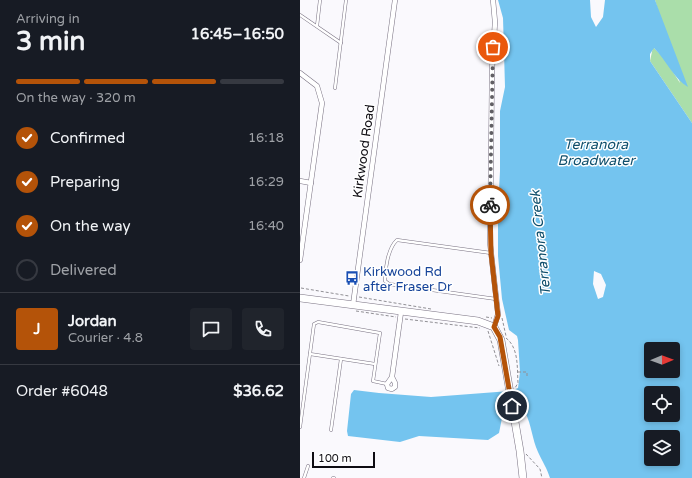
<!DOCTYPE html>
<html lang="en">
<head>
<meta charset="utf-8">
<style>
	body { margin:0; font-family:"Varela Round",sans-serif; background:#20242c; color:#f1f3f6; height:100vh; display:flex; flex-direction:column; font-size:15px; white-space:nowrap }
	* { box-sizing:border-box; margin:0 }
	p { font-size:13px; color:#9ea1a6 }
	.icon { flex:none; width:22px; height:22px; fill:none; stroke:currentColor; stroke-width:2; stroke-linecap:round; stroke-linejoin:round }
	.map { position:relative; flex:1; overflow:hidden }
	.panel { display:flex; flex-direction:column; background:#171b24; width:300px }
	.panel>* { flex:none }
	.needle { width:26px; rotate:89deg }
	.buttons { position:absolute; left:344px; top:342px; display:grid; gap:8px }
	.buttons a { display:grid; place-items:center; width:36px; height:36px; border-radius:4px; background:#171b24; box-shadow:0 2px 6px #0003; font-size:20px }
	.scale { position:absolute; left:12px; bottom:10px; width:63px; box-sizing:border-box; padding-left:4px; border:2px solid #0e0c12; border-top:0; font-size:11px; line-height:14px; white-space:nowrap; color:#0e0c12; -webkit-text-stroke:3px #fff; paint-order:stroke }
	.pin { position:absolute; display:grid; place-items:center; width:34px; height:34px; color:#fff; margin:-17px; border:2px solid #fff; border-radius:50%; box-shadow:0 1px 4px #0007 }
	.courier { position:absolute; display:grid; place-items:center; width:40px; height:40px; margin:-20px; border:3px solid #b45309; border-radius:50%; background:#fff; color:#222; box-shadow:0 1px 5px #0007 }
	.head em { font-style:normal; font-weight:800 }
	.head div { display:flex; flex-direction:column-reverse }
	.head { display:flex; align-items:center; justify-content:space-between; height:68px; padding:0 16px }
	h1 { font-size:26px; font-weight:800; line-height:30px }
	.bar { display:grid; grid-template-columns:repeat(4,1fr); gap:6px 4px; align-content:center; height:48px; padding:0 16px }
	.bar i { height:5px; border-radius:3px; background:#363941 }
	.bar .selected { background:#b45309 }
	.bar p { grid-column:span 4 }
	.line { display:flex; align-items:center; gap:10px; padding:0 16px; border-top:1px solid #363941 }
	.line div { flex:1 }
	.round { display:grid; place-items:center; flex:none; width:42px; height:42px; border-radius:4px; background:#20242c }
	ol { padding:0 16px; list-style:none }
	li { display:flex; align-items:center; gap:12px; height:44px }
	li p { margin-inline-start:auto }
	li .icon { padding:4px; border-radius:50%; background:#b45309; color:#fff; stroke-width:4 }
	li:last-child { color:#9ea1a6 }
	li i { width:22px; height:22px; border:2px solid #363941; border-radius:50% }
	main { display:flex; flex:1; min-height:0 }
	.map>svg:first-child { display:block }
</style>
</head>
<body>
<main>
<section class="panel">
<div class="head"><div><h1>3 min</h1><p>Arriving in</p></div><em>16:45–16:50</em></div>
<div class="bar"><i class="selected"></i><i class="selected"></i><i class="selected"></i><i></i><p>On the way · 320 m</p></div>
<ol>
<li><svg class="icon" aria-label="check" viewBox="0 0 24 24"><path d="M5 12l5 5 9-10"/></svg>Confirmed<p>16:18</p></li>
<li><svg class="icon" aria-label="check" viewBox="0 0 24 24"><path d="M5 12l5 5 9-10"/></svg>Preparing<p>16:29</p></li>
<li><svg class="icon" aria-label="check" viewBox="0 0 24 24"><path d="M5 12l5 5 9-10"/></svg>On the way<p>16:40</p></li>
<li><i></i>Delivered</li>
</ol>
<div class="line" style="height:72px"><b class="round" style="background:#b45309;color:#fff">J</b><div><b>Jordan</b><p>Courier · 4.8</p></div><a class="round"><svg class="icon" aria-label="chat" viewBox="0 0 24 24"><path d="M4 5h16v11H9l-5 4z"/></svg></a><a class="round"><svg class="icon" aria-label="phone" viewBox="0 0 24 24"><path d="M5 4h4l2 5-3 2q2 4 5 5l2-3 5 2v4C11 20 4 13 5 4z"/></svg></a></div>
<div class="line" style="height:52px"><div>Order #6048</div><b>$36.62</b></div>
</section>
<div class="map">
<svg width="392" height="478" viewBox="0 0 392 478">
	<rect width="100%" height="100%" fill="#faf9fd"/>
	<polygon fill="#aadeaa" points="355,0 392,0 392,123 350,61 353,47 364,58 380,83"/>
	<path fill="#74c4ef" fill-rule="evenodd" d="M 198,0 L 290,0 L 291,17 L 296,27 L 303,17 L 305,0 L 355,0 L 388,87 C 374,79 366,60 354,48 L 350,54 L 350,61 L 392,123 L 392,478 L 250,478 C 247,468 242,461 238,452 C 232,439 232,426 225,412 L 213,413 L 202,418 L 199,433 L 188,440 L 119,436 L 100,442 L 48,436 L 47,431 L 51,394 L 54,390 L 79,393 L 131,397 L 211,391 L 218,388 L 220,372 L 218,340 L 217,336 L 209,330 L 202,299 L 198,256 L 198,208 L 200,171 L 200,111 L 205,87 L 203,18 ZM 294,271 L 301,274 L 306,285 L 303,297 L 298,299 L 293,284 ZM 351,349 L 373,349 L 373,371 L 351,371 ZM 351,393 L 373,393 L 373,415 L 351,415 ZM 351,437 L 373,437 L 373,459 L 351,459 Z"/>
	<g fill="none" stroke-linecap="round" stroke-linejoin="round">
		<defs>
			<g id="lane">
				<polyline points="0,15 41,43"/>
				<polyline points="17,26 20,0"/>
				<polyline points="35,88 46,0"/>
				<path d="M 191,253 L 97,240 C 88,248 85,269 85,281 L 89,284 L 196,299"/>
				<polyline points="10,354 75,364"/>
				<polyline points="0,427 14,324 18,322 80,333 73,381 87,384"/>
				<polyline points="31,430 41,359"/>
				<polyline points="4,478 8,466"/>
				<polyline points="33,478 34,478"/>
			</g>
			<g id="street">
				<polyline points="193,0 195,22 192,70 190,243 198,314 194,327"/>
				<polyline points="0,73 17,86 22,103 0,260"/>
				<polyline points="0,181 11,183"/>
				<polyline points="53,305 95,0"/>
				<polyline points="92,377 87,384 88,388 92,389 95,387 95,383 92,377 101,312"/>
			</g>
			<polyline id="secondary" points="0,298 178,321 194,327 201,340 220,451 223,478"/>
		</defs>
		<use href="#lane" stroke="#797282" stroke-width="3.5"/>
		<use href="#street" stroke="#797282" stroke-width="5.5"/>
		<use href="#secondary" stroke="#797282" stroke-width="8"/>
		<g stroke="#908f94" stroke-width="1" stroke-dasharray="3 2" stroke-linecap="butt">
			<polyline points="1,288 49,296"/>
			<polyline points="59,297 131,309"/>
			<polyline points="56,311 96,317"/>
			<polyline points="186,317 192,318"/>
			<polyline points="202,318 206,336"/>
			<polyline points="105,319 180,328"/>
			<polyline points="188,331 199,366"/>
			<path d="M 206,338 C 219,348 217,368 218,383 L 215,388"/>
			<polyline points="218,372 227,372 227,378"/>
			<polyline points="226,454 240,469 242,478"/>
		</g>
		<use href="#lane" stroke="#fff" stroke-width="2.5"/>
		<use href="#street" stroke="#fff" stroke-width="4.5"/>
		<use href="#secondary" stroke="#fff" stroke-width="7"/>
	</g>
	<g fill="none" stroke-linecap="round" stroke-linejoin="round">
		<polyline stroke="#615f64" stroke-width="4" stroke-dasharray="0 7.2" points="190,205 193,47"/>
		<polyline stroke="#b45309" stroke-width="5" points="190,205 191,253 198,316 194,327 200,337 212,406"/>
	</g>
	<defs>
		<symbol id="bus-bare" viewBox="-9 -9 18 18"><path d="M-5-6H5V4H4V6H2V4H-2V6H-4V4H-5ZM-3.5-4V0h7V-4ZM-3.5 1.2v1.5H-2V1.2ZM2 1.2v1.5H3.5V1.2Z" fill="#1a4fb4" stroke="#fff" stroke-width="2.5" paint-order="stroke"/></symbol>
	</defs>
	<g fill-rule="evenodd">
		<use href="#bus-bare" x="42" y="268" width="20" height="20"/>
	</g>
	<g text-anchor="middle" stroke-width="3" stroke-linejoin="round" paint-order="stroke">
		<g font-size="13" fill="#0e0c12" stroke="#fff">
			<text transform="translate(63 151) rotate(-82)" y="5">Kirkwood Road</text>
		</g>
		<g font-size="13" fill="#164399" stroke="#fff" text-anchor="start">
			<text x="63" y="276">Kirkwood Rd<tspan x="63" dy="15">after Fraser Dr</tspan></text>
		</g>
		<g font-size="14" font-style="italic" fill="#0f4f6c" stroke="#fff">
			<text x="296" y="149">Terranora<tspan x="296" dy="16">Broadwater</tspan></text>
			<text transform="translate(240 243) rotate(-96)" y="5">Terranora Creek</text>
		</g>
	</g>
</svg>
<div class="buttons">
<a><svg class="needle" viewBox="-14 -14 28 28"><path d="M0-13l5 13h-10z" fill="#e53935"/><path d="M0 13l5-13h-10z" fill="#9ea1a6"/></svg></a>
<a><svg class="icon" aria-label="locate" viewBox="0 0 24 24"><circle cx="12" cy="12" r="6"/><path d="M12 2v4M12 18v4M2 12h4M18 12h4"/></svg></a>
<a><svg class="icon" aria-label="layers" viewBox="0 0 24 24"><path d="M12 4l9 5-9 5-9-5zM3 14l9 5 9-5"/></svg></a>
</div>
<div class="scale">100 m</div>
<div class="pin" style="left:193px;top:47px;background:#ea580c"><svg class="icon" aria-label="bag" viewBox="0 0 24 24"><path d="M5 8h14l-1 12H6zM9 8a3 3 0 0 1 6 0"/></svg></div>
<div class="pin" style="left:212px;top:406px;background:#1f2937"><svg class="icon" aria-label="home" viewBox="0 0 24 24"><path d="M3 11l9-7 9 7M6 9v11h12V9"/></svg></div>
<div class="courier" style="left:190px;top:205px"><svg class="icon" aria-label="bike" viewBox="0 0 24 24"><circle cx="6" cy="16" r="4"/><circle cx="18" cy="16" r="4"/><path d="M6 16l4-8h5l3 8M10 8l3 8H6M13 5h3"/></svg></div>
</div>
</main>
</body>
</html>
